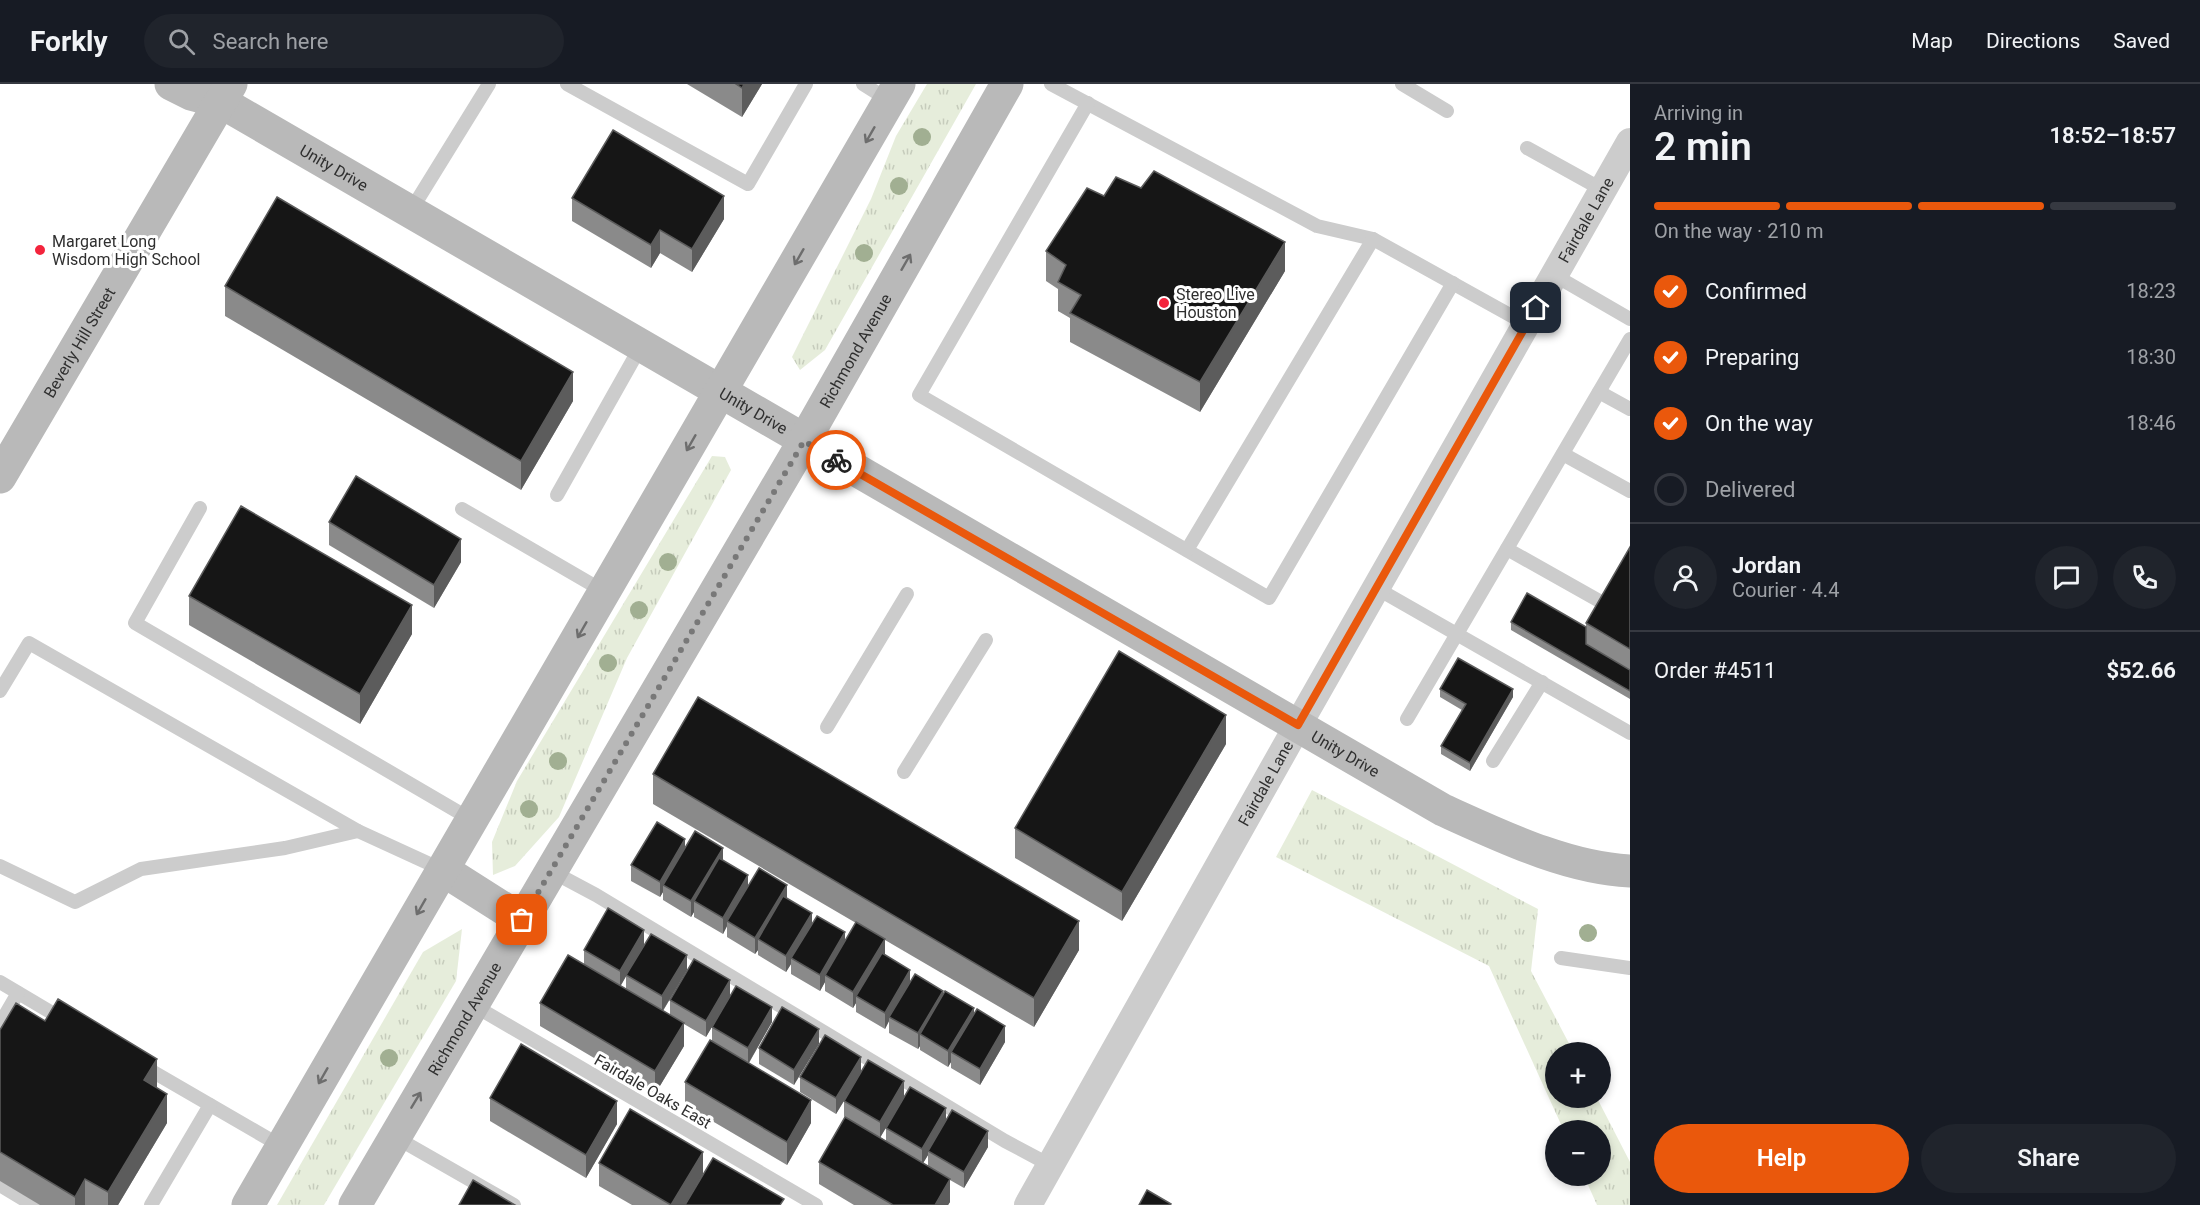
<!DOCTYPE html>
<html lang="en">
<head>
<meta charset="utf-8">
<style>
	body { margin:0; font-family:Roboto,sans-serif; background:#20242c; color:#f1f3f6; height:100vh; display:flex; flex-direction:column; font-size:22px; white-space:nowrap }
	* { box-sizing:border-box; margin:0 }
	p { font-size:20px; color:#9ea1a6 }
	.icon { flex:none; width:33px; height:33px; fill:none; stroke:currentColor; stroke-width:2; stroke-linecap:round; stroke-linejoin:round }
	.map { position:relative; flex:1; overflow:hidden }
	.drawer { display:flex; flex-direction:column; background:#171b24; width:570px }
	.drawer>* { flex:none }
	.fabs { position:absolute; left:1545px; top:958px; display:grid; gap:12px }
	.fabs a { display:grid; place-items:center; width:66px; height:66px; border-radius:50%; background:#171b24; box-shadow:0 3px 9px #0003; font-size:30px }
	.pin { position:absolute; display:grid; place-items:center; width:51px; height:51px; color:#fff; margin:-26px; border-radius:12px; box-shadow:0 3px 9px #0006 }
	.courier { position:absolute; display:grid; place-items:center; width:60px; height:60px; margin:-30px; border:4px solid #ea580c; border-radius:50%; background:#fff; color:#222; box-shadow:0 2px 8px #0007 }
	.headline em { font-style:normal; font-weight:600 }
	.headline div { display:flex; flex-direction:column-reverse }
	.headline { display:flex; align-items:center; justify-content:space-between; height:102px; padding:0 24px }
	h1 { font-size:39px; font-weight:600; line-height:45px }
	.bar { display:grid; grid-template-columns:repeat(4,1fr); gap:9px 6px; align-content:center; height:72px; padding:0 24px }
	.bar i { height:8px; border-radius:4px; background:#363941 }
	.bar .on { background:#ea580c }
	.bar p { grid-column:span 4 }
	.line { display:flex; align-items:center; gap:15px; padding:0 24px; border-top:2px solid #363941 }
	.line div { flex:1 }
	.round { display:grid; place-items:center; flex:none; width:63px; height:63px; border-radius:32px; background:#20242c }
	ol { padding:0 24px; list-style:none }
	li { display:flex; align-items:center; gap:18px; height:66px }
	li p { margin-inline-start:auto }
	li .icon { padding:6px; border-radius:50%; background:#ea580c; color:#fff; stroke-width:4 }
	li:last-child { color:#9ea1a6 }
	li i { width:33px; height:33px; border:3px solid #363941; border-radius:50% }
	.action { display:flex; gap:12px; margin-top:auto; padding:12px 24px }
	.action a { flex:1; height:69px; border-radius:36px; background:#ea580c; color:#fff; font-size:24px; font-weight:600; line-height:69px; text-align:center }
	.action a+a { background:#20242c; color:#f1f3f6 }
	header { display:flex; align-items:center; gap:36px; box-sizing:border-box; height:84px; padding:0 30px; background:#171b24; border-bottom:2px solid #363941 }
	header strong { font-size:28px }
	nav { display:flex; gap:33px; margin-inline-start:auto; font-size:21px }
	.search { width:420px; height:54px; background:#20242c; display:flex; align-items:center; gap:15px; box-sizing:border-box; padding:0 21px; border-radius:33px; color:#9ea1a6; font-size:22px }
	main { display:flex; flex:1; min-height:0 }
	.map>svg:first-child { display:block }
</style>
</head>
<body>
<header>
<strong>Forkly</strong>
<div class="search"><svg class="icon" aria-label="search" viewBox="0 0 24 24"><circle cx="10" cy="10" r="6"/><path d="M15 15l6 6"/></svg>Search here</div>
<nav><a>Map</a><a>Directions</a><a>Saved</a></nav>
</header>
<main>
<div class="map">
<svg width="1630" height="1121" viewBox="0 0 1630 1121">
	<defs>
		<pattern id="grass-tufts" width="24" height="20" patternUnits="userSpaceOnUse" patternTransform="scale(1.5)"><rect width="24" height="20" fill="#e6eddb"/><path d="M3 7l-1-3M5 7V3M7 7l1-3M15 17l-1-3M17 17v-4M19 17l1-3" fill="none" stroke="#c6ccbc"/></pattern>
	</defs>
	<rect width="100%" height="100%" fill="#fff"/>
	<g fill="url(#grass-tufts)">
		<polygon points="927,0 976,0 825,266 800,286 792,273 871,115 896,52"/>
		<polygon points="712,372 725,373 731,386 627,574 559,733 515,782 493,791 492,758 517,697"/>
		<polygon points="1312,706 1538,825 1531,887 1574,969 1556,969 1556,1014 1597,1014 1630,1078 1630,1121 1597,1121 1584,1092 1600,1092 1600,1047 1564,1047 1489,882 1276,773"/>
		<polygon points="462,845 456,897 324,1121 277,1121 423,868"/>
	</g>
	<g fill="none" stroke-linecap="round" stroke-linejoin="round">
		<g stroke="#ccc" stroke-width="14">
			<polyline points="567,0 748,100 806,0"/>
			<polyline points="863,0 890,17"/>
			<polyline points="1051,0 1317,142 1373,155 1526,240"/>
			<polyline points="1402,0 1447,27"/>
			<polyline points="1088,19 919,311 1269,514 1453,199"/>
			<polyline points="1527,64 1603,106"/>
			<polyline points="410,128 489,0"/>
			<polyline points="1554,191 1630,235"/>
			<polyline points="1599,308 1630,325"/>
			<polyline points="1563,370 1630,407"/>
			<polyline points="557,411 641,262"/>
			<polyline points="200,424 135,539 472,736"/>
			<polyline points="462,425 605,508"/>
			<polyline points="1507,465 1603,519"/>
			<polyline points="1187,466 1373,155"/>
			<polyline points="1376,504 1630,649"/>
			<polyline points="0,607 29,559 358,747 285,764 141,785 75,818 0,782"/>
			<polyline points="1407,635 1630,255"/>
			<polyline points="827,643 907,510"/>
			<polyline points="1493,677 1542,598"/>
			<polyline points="904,688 986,556"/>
			<polyline points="358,747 443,786"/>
			<polyline points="551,787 596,811 1005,1057 1050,1081"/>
			<polyline points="1561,874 1630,884"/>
			<polyline points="0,898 64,936"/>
			<polyline points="473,921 816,1121"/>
			<polyline points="0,940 18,909"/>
			<polyline points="143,982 281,1062"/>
			<polyline points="395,1053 514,1121"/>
			<polyline points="0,1101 33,1121"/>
			<polyline points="151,1121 210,1021"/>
		</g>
		<path stroke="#ccc" stroke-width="28" id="s1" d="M 1028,1121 L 1298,641 L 1630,58"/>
		<g stroke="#b9b9b9" stroke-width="33">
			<path id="s2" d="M 171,0 L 191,10 L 221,18 L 1443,726 C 1501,752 1566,784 1630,787"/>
			<path id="s3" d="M 0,393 L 231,0"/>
			<polyline points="443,786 522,836"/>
			<polyline points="248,1121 899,0"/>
			<path id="s4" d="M 355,1121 L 804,357 L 1007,0"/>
		</g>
	</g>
	<g fill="#a1af92">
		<circle cx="922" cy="53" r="9"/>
		<circle cx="899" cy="102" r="9"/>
		<circle cx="864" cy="169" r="9"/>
		<circle cx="668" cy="478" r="9"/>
		<circle cx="639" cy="526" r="9"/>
		<circle cx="608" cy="579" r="9"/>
		<circle cx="558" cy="677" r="9"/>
		<circle cx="529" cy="725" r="9"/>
		<circle cx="1588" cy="849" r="9"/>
		<circle cx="389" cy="974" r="9"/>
	</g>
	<g fill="#8a8a8a" fill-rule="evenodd">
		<polygon points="687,0 762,0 742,33"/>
		<polygon points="572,114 724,135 692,188 660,169 651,184 572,137"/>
		<polygon points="1046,167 1285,187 1200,328 1070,258 1070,234 1058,227 1058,205 1046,197"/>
		<polygon points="225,202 573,317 521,406 225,232"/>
		<polygon points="329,438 461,478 434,524 329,461"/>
		<polygon points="1630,463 1630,615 1511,546 1511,538 1586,543 1586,539"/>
		<polygon points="189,512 412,550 360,640 189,541"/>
		<polygon points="1440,605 1513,613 1470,687 1441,670 1441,662 1462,626 1440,613"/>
		<polygon points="1226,660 1122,837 1015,774 1015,744"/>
		<polygon points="653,690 1079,866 1034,943 885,856 885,871 910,897 943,910 974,930 1005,958 980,1001 951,984 951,978 948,983 920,966 920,962 918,965 889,949 889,937 885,945 856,928 856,919 853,924 825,907 825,898 820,907 791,890 791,880 786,888 758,871 758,866 755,870 727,853 727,842 723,850 694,833 694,828 691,833 663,816 663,808 660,813 631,797 631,781 685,763 723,776 748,802 787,814 812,840 845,858 856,839 653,720"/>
		<path d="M 644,861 L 687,886 L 663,927 L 670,931 L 670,916 L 730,912 L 706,953 L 684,940 L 684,962 L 655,1010 L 540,942 L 540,919 L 584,880 L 584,866 ZM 626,892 L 626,905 L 620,902 Z"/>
		<polygon points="772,938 749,979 811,1039 787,1081 685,1021 685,998 712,957 712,943"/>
		<polygon points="819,945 794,1001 759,980 759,964"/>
		<polygon points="0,946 157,1004 167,1039 118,1121 40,1121 0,1097"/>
		<path d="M 861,988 L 946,1035 L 988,1063 L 964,1104 L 950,1096 L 950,1118 L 948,1121 L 854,1121 L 819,1100 L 819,1078 L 845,1033 L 844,1032 L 844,1017 L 836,1030 L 800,1008 L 800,993 ZM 902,1017 L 886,1044 L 886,1057 L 880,1053 ZM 928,1071 L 928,1082 L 923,1079 Z"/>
		<polygon points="490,1014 617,1040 586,1094 490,1037"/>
		<polygon points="599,1079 703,1090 685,1121 632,1121 599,1102"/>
	</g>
	<g fill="#5c5c5c">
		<polygon points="744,0 762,0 742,33 742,4"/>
		<polygon points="724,112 724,135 692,188 692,165"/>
		<polygon points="660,146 660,169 651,184 651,161"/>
		<polygon points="1285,158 1285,187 1200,328 1200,298"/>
		<polygon points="573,288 573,317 521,406 521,377"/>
		<polygon points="461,455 461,478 434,524 434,501"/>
		<polygon points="412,521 412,550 360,640 360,610"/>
		<polygon points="1513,605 1513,613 1470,687 1470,679"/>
		<polygon points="1226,631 1226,660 1122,837 1122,808"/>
		<polygon points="685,755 685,770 663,801 663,808 660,813 660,798"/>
		<polygon points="723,764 723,780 694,817 694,828 691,833 691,817"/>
		<polygon points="748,791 748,807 727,837 727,842 723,850 723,834"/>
		<polygon points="787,801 787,817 758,855 758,866 755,870 755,854"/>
		<polygon points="812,829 812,844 791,874 791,880 786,888 786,872"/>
		<polygon points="1079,837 1079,866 1034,943 1034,914"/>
		<polygon points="644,846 644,861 620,903 620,887"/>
		<polygon points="845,848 845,864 825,891 825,898 820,907 820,891"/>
		<polygon points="885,855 885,871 856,912 856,919 853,924 853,908"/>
		<polygon points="687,871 687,886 662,928 662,912"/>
		<polygon points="910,886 910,901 889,933 889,937 885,945 885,929"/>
		<polygon points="730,896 730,912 706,953 706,937"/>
		<polygon points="943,907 943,922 920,950 920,962 918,965 918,949"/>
		<polygon points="772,923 772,938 748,980 748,964"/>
		<polygon points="974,924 974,940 951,968 951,978 948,983 948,967"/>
		<polygon points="684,939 684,962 655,1010 655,987"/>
		<polygon points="1005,942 1005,958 980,1001 980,985"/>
		<polygon points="819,945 819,960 794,1001 794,986"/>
		<polygon points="861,973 861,988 836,1030 836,1014"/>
		<polygon points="157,975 157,1004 144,996"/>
		<polygon points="904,997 904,1013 880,1054 880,1038"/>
		<polygon points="167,1010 167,1039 118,1121 108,1121 108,1108"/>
		<polygon points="811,1016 811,1039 787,1081 787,1058"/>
		<polygon points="617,1017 617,1040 586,1094 586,1071"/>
		<polygon points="946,1024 946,1040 928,1067 928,1071 922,1081 922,1065"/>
		<polygon points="988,1047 988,1063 964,1104 964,1088"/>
		<polygon points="703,1068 703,1090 685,1121 671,1121"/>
		<polygon points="85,1095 85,1121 75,1121 75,1113"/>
		<polygon points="950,1095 950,1118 948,1121 935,1121"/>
	</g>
	<g fill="#161616" stroke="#5c5c5c" stroke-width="1.5">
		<polygon points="736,0 744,0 742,4"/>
		<polygon points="613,46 724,112 692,165 660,146 651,161 572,114"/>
		<polygon points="1154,87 1285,158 1200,298 1070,229 1081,211 1058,198 1066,181 1046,167 1087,104 1104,112 1116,93 1141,104"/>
		<polygon points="277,113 573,288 521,377 225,202"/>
		<polygon points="356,392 461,455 434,501 329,438"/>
		<polygon points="241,422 412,521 360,610 189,512"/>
		<polygon points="1630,463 1630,565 1586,539"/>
		<polygon points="1527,509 1586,543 1586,560 1630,586 1630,607 1511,538"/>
		<polygon points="1119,567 1226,631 1122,808 1015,744"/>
		<polygon points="1458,574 1513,605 1470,679 1441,662 1466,620 1440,605"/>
		<polygon points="698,613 1079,837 1034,914 653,690"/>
		<polygon points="657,738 685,755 660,798 631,781"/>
		<polygon points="695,747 723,764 691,817 663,801"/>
		<polygon points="719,774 748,791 723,834 694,817"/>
		<polygon points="759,784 787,801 755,854 727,837"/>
		<polygon points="783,812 812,829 786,872 758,855"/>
		<polygon points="608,824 644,846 620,887 584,866"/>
		<polygon points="817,832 845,848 820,891 791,874"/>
		<polygon points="856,838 885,855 853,908 825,891"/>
		<polygon points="651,850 687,871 662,912 626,891"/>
		<polygon points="882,869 910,886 885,929 856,912"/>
		<polygon points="568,871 684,939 655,987 540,919"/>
		<polygon points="694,875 730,896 706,937 670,916"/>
		<polygon points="915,890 943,907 918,949 889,933"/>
		<polygon points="736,902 772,923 748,964 712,943"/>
		<polygon points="945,907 974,924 948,967 920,950"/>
		<polygon points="58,915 157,975 144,996 167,1010 108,1108 85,1095 75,1113 0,1068 0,946 16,919 45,937"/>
		<polygon points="782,923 819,945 794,986 759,964"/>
		<polygon points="977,925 1005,942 980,985 951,968"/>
		<polygon points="825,951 861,973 836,1014 800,993"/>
		<polygon points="710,956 811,1016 787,1058 685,998"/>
		<polygon points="521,960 617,1017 586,1071 490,1014"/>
		<polygon points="868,976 904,997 880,1038 844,1017"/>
		<polygon points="910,1003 946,1024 922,1065 886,1044"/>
		<polygon points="630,1025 703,1068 671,1121 599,1079"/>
		<polygon points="952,1026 988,1047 964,1088 928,1067"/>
		<polygon points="845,1033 950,1095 935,1121 893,1121 819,1078"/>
		<polygon points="713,1074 784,1115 780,1121 685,1121"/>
		<polygon points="473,1096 515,1121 459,1121"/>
		<polygon points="1147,1106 1171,1120 1170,1121 1139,1121"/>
	</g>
	<defs><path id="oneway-shaft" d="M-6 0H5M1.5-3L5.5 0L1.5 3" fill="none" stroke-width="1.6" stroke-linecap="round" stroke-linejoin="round" transform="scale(1.5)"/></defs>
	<g stroke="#6d6d6d">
		<use href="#oneway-shaft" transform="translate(870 51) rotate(120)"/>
		<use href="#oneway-shaft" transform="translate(799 173) rotate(120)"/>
		<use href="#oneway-shaft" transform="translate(906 178) rotate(-60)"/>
		<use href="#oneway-shaft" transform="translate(691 359) rotate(120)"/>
		<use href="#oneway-shaft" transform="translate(582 546) rotate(120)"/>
		<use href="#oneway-shaft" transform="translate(421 823) rotate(120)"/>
		<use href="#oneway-shaft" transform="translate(323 992) rotate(120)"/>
		<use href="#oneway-shaft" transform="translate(416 1016) rotate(-59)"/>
	</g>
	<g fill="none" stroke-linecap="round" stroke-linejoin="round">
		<polyline stroke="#787878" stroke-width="6" stroke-dasharray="0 10.8" points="522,836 804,357 836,376"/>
		<polyline stroke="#ea580c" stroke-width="8" points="836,376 1298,641 1536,224"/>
	</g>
	<g fill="#f3243c" stroke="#fff" stroke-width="2">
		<circle cx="40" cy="166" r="6"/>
		<circle cx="1164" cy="219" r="6"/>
	</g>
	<g text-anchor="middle" stroke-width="6" stroke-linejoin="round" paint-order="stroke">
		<g font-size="16" fill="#2f2f2f" stroke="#fff">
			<text dy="6" stroke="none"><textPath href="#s2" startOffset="184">Unity Drive</textPath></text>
			<text dy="6" stroke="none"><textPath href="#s1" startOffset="1132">Fairdale Lane</textPath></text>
			<text dy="6" stroke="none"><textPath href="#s3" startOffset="156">Beverly Hill Street</textPath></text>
			<text dy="6" stroke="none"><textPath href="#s4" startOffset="990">Richmond Avenue</textPath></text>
			<text dy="6" stroke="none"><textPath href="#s2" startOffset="669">Unity Drive</textPath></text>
			<text dy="6" stroke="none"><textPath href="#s2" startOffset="1353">Unity Drive</textPath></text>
			<text dy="6" stroke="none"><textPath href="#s1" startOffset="484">Fairdale Lane</textPath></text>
			<text dy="6" stroke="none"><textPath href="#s4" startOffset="216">Richmond Avenue</textPath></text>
			<text transform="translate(653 1007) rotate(30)" y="6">Fairdale Oaks East</text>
		</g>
		<g font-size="16" fill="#2f2f2f" stroke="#fff" text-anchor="start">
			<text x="52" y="163">Margaret Long<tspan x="52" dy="18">Wisdom High School</tspan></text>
			<text x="1176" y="216">Stereo Live<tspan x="1176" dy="18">Houston</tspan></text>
		</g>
	</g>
</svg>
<div class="fabs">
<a>+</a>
<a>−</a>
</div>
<div class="pin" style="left:522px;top:836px;background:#ea580c"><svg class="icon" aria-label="bag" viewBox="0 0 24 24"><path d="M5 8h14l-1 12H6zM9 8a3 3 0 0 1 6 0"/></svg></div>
<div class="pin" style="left:1536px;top:224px;background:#1f2937"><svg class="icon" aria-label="home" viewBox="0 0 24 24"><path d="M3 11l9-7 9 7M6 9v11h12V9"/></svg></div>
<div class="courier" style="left:836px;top:376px"><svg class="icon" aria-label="bike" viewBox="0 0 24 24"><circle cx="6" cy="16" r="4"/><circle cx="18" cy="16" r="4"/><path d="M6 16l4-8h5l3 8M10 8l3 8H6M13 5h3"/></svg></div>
</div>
<section class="drawer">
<div class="headline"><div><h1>2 min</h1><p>Arriving in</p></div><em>18:52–18:57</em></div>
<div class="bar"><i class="on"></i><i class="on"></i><i class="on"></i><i></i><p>On the way · 210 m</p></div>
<ol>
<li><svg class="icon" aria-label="check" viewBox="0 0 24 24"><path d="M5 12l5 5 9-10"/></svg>Confirmed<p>18:23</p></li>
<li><svg class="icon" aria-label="check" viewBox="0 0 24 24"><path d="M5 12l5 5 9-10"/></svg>Preparing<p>18:30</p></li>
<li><svg class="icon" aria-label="check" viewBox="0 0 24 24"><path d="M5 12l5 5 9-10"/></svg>On the way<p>18:46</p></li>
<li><i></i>Delivered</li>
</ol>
<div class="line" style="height:108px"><a class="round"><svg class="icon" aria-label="person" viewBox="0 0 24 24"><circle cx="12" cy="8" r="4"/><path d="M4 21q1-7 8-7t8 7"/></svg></a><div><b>Jordan</b><p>Courier · 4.4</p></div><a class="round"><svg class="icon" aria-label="chat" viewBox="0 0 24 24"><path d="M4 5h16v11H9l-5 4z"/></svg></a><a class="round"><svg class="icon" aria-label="phone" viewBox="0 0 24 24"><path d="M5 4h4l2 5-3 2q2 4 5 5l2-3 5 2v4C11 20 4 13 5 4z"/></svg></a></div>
<div class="line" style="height:78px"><div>Order #4511</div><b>$52.66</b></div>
<div class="action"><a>Help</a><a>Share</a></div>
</section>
</main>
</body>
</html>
